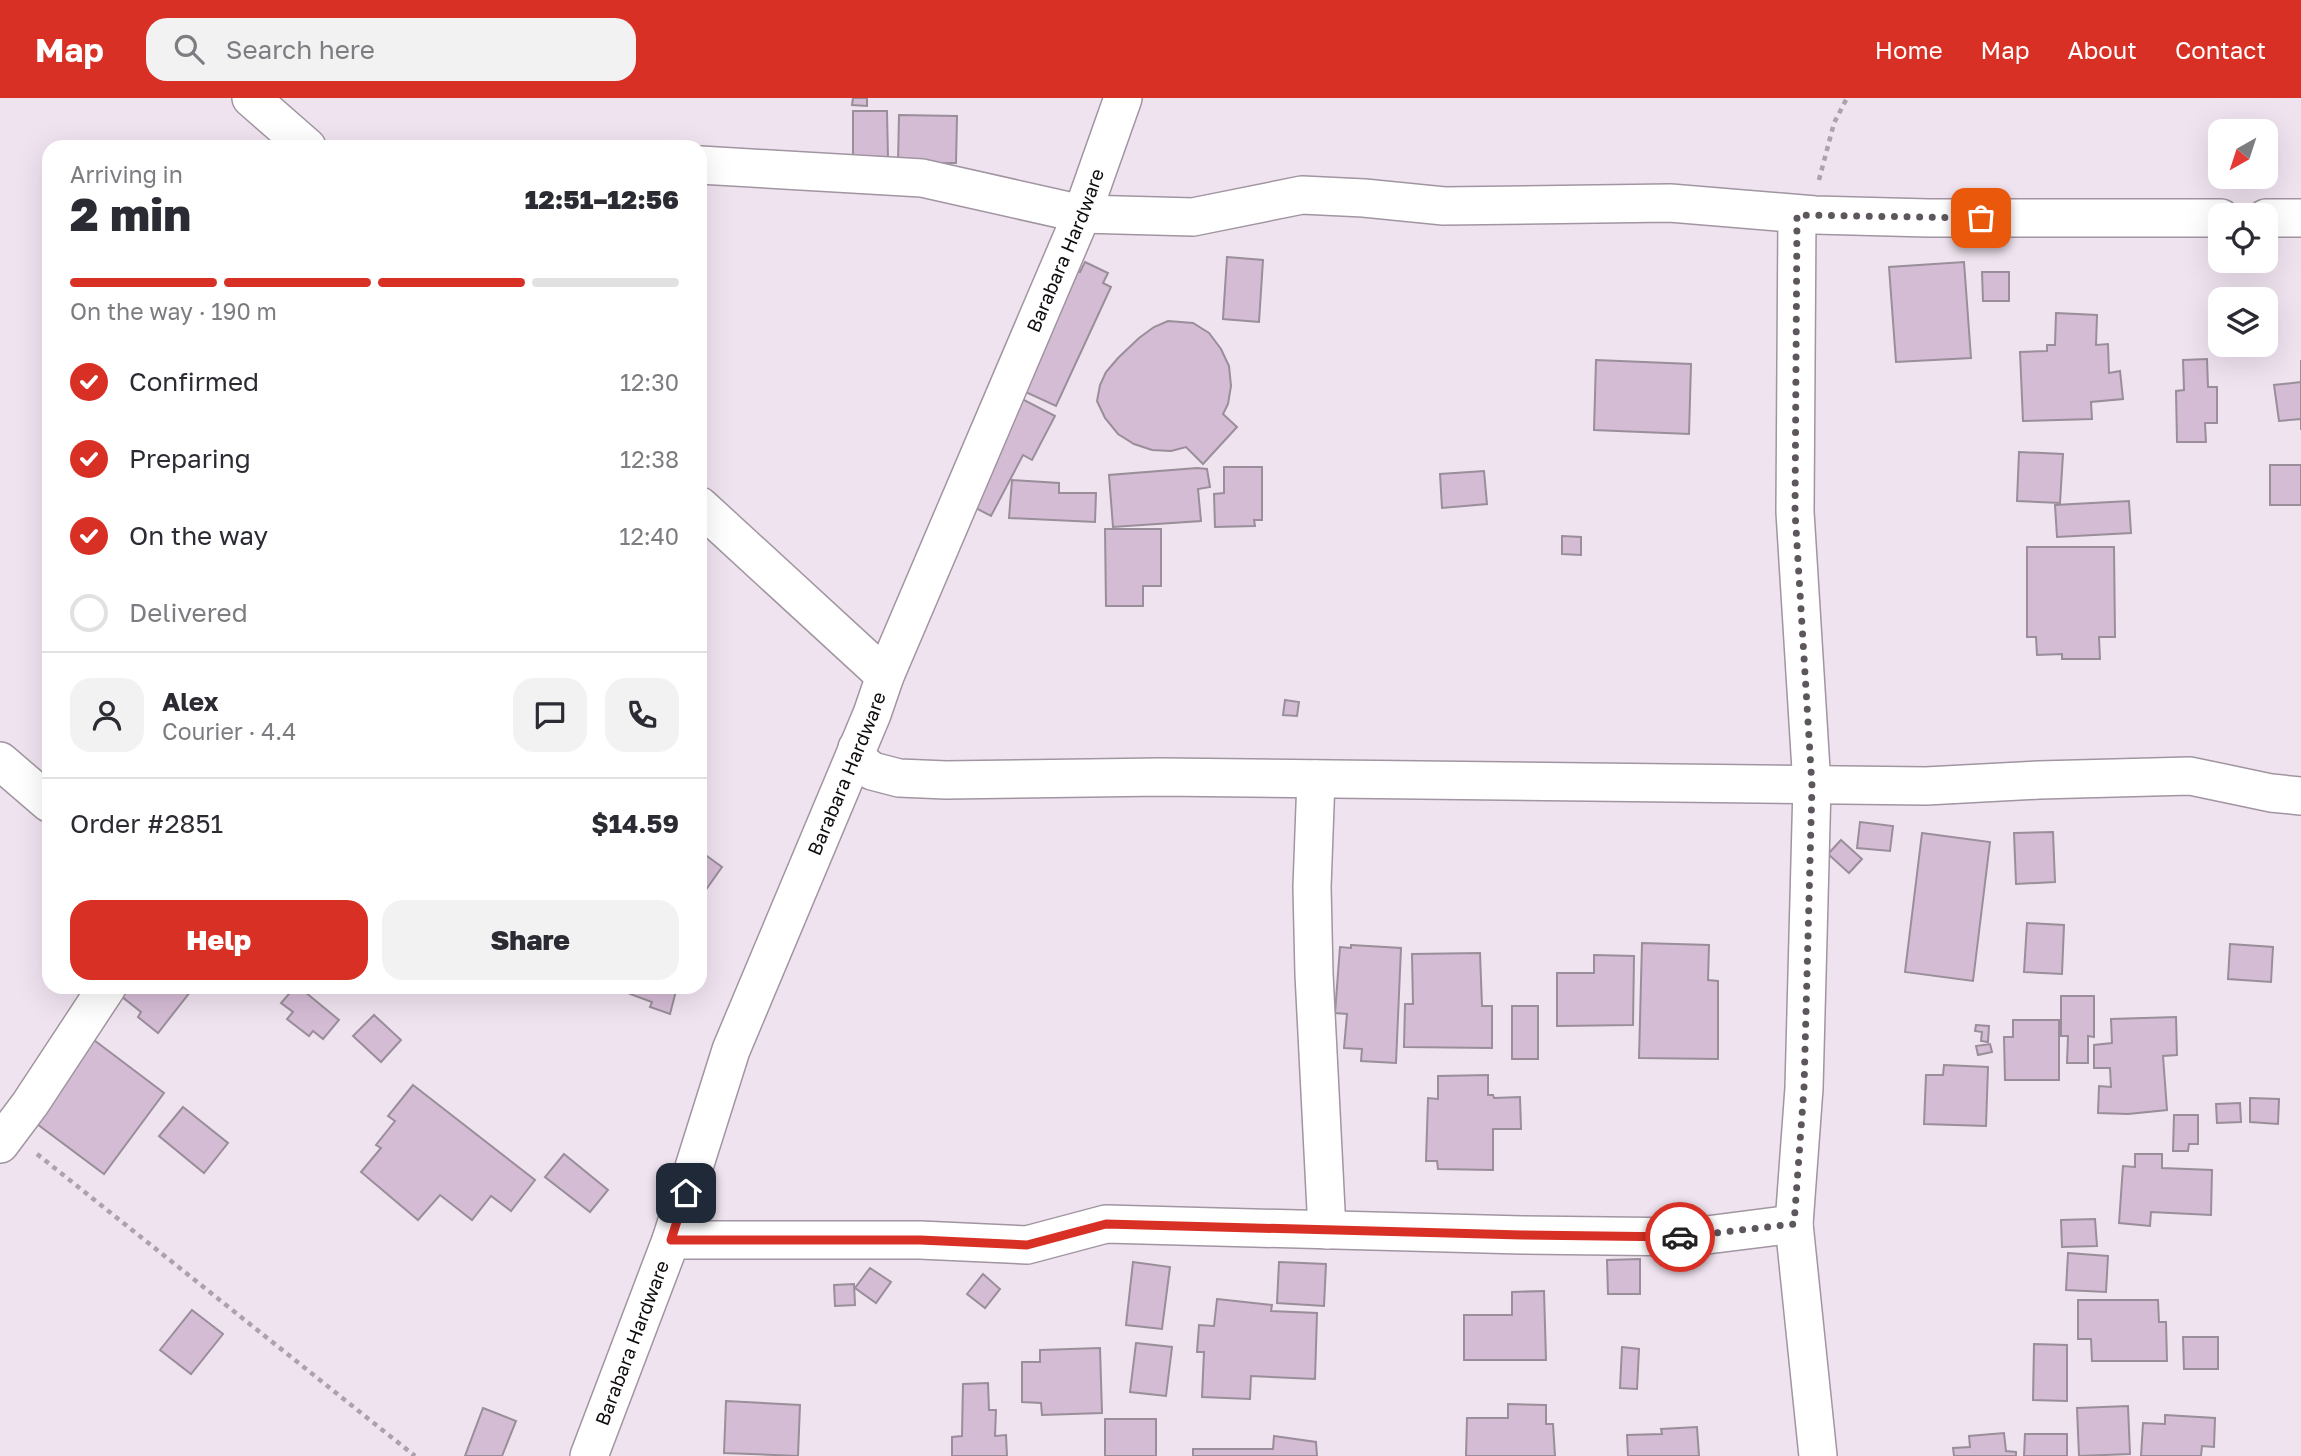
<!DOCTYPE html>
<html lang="en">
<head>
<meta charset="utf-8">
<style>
	body { margin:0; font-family:"Golos Text",sans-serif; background:#f2f2f3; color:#2b2b33; height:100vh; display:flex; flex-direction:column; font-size:26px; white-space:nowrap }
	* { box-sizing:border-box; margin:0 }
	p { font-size:23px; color:#7c7c81 }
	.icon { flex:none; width:38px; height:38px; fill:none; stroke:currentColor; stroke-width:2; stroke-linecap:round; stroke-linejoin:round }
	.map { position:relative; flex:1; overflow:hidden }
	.panel { position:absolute; left:42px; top:42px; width:665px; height:854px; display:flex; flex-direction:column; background:#fff; border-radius:21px; box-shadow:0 7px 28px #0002 }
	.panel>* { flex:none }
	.needle { width:46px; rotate:219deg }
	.fabs { position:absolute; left:2208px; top:21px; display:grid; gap:14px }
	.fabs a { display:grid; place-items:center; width:70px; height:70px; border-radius:14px; background:#fff; box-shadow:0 7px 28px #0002; font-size:35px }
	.pin { position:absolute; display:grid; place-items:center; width:60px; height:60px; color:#fff; margin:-30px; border-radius:14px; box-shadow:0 4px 10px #0006 }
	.courier { position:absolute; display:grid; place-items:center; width:70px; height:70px; margin:-35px; border:5px solid #d93025; border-radius:50%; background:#fff; color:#222; box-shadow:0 2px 9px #0007 }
	.overview em { font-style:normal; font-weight:800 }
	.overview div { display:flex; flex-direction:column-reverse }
	.overview { display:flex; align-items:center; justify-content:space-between; height:119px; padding:0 28px }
	h1 { font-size:46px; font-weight:800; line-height:52px }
	.bar { display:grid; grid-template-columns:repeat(4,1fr); gap:10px 7px; align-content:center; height:84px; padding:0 28px }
	.bar i { height:9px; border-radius:5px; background:#e1e1e2 }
	.bar .on { background:#d93025 }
	.bar p { grid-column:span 4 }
	.line { display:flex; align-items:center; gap:18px; padding:0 28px; border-top:2px solid #e1e1e2 }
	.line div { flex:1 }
	.round { display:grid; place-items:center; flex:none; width:74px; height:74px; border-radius:21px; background:#f2f2f3 }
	ol { padding:0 28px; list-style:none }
	li { display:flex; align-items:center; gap:21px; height:77px }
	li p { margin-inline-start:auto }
	li .icon { padding:7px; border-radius:50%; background:#d93025; color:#fff; stroke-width:4 }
	li:last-child { color:#7c7c81 }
	li i { width:38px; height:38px; border:4px solid #e1e1e2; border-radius:50% }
	.cta { display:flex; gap:14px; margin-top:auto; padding:14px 28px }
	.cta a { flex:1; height:80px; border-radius:21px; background:#d93025; color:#fff; font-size:28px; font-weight:800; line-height:80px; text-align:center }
	.cta a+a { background:#f2f2f3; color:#2b2b33 }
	header { display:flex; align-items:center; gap:42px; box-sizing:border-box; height:98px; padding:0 35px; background:#d93025; color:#fff }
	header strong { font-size:33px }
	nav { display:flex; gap:38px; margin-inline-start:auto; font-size:24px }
	.search { width:490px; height:63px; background:#f2f2f3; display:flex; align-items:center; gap:18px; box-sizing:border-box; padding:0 24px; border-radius:21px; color:#7c7c81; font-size:26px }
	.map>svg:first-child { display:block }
</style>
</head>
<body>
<header>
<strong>Map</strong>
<div class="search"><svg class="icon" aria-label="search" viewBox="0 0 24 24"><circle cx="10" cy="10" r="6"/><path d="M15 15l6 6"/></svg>Search here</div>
<nav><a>Home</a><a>Map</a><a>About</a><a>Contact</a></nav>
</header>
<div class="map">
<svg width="2301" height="1358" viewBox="0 0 2301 1358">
	<rect width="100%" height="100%" fill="#efe3ef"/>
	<g fill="#d5bcd5" stroke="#998e99" stroke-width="2">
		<polygon points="853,0 867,0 867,8 852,7"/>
		<polygon points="853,13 887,13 888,60 853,60"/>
		<polygon points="899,17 957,18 956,65 898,65"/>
		<polygon points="1227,159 1263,162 1259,224 1223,221"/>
		<polygon points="1085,164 1108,175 1103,185 1111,189 1056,308 1019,291 1074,172 1080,174"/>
		<polygon points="1964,164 1971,260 1896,264 1889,169"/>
		<polygon points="1982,174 2009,174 2009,203 1983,203"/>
		<polygon points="2056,215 2097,217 2096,247 2108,246 2109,275 2120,273 2123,301 2091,304 2092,321 2023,323 2020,254 2047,253 2047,247 2055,247"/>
		<polygon points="1168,223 1193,225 1209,235 1221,251 1229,268 1231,288 1228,306 1223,316 1237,329 1203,366 1186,349 1171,353 1152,352 1134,346 1118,336 1105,320 1097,303 1100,287 1106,274 1118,260 1139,240 1154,229"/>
		<polygon points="2207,261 2208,289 2217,289 2217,325 2205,325 2206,344 2177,344 2176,293 2184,292 2183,262"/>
		<polygon points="1596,262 1691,266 1689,336 1594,332"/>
		<polygon points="2301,262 2301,332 2301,321 2279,323 2274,287 2301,284"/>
		<polygon points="1016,298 1055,318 1032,362 1023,357 991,418 964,404"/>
		<polygon points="2019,354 2063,356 2060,405 2017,403"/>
		<rect x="2270" y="367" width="31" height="40"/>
		<polygon points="1224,369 1262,369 1262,422 1254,422 1255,428 1215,429 1214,396 1224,395"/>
		<polygon points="1197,370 1207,371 1210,389 1198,391 1201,423 1113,429 1109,377"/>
		<polygon points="1484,373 1487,406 1442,410 1440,376"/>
		<polygon points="1012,382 1059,385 1059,395 1096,395 1095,424 1009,420"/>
		<polygon points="2129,403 2131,435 2057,439 2055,407"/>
		<polygon points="1105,431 1161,431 1161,488 1143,488 1143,508 1106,508"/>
		<polygon points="1562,438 1581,439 1581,457 1562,456"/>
		<polygon points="2027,449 2114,449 2115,539 2099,539 2100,561 2062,561 2062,556 2037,557 2036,539 2027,539"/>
		<polygon points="1285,602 1299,604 1297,618 1283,617"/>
		<polygon points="1860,724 1893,728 1890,753 1857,750"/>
		<polygon points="2053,734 2055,784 2016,786 2014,735"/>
		<polygon points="1922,735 1990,744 1973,883 1905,874"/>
		<polygon points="1841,742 1862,761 1849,775 1828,756"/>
		<polygon points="700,753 722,769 700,800"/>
		<polygon points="2027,825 2064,827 2062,876 2024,874"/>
		<polygon points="1642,845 1709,847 1708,882 1718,883 1718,961 1639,960"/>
		<polygon points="2230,846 2273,849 2271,884 2228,881"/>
		<polygon points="1351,847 1401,850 1396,965 1361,963 1362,951 1344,950 1347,916 1335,915 1340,849 1351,850"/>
		<polygon points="1480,855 1482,908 1492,908 1492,950 1404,949 1405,906 1413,906 1412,856"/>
		<polygon points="1594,857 1634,858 1633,927 1557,928 1557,875 1594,875"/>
		<polygon points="128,889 194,889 158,935 138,919 141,914 121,898"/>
		<polygon points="295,889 299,889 339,922 323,941 313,933 309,938 287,921 293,914 281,905"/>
		<polygon points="633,889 677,889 670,916 650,909 652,904 630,896"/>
		<polygon points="2061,898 2094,898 2094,939 2088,938 2088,965 2067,965 2068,938 2061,938"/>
		<rect x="1512" y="908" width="26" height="53"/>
		<polygon points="374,917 401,942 381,964 353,938"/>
		<polygon points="2176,919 2177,957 2163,958 2167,1012 2128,1016 2098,1015 2099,988 2111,989 2110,970 2094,970 2094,947 2112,945 2111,921"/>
		<polygon points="2013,922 2059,922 2059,982 2005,982 2004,939 2013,939"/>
		<polygon points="1976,927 1989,928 1988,944 1981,943 1982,934 1975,933"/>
		<polygon points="86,936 164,995 104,1076 25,1017"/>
		<polygon points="1990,946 1992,954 1978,957 1976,948"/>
		<polygon points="1944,967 1988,969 1986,1028 1924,1026 1926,977 1943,977"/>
		<polygon points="1488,977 1488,997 1493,997 1494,1000 1520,999 1521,1031 1493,1031 1493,1072 1438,1071 1437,1063 1426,1063 1428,1000 1438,1001 1438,978"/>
		<polygon points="413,987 535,1082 511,1113 491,1098 472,1122 440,1097 418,1122 361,1074 381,1050 376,1047 395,1023 388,1018"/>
		<polygon points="2250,1000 2279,1001 2278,1026 2250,1024"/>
		<polygon points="2240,1005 2241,1024 2217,1025 2216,1006"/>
		<polygon points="183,1009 228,1045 204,1075 159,1038"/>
		<polygon points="2174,1017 2198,1017 2198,1046 2189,1046 2188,1053 2173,1053"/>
		<polygon points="564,1056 608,1092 590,1114 545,1079"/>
		<polygon points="2135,1056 2162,1056 2162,1070 2212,1072 2211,1117 2151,1114 2150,1128 2119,1125 2123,1068 2135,1069"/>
		<polygon points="2095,1121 2097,1148 2062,1149 2061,1122"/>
		<polygon points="2068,1155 2108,1158 2106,1194 2066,1192"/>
		<polygon points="1640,1161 1640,1196 1608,1196 1607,1162"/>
		<polygon points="1133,1164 1170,1169 1162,1231 1126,1227"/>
		<polygon points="1279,1164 1326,1166 1324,1208 1277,1205"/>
		<polygon points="870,1170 891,1184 876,1205 855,1190"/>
		<polygon points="983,1176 1000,1191 985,1210 967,1196"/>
		<polygon points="854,1186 855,1207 835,1208 834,1187"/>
		<polygon points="1544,1193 1546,1262 1464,1262 1464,1217 1512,1217 1512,1194"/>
		<polygon points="1217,1201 1272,1207 1271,1213 1317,1215 1315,1281 1251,1278 1250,1301 1202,1299 1204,1254 1197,1254 1199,1227 1214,1228"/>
		<polygon points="2078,1202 2158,1202 2159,1224 2166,1224 2167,1263 2092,1263 2091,1241 2078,1241"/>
		<polygon points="192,1212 223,1236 191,1276 160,1252"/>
		<polygon points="2183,1239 2218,1239 2218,1271 2184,1271"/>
		<polygon points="1136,1245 1172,1249 1166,1298 1130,1294"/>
		<polygon points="2034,1246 2067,1247 2067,1303 2033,1302"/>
		<polygon points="1622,1249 1639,1251 1637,1291 1620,1290"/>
		<polygon points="1100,1250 1102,1315 1042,1317 1041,1305 1022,1304 1022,1264 1040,1264 1040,1252"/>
		<polygon points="988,1285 989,1312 996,1312 995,1338 1006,1337 1007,1358 952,1358 952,1339 962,1338 963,1286"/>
		<polygon points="726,1303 800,1307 798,1358 724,1355"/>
		<polygon points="1508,1306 1546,1307 1546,1326 1553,1326 1555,1358 1466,1358 1467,1320 1508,1320"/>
		<polygon points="2128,1308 2130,1356 2079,1358 2077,1310"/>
		<polygon points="483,1310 516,1323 502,1358 465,1358"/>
		<polygon points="2165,1317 2215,1320 2214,1349 2202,1348 2201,1358 2141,1358 2143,1325 2165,1326"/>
		<rect x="1105" y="1321" width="51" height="37"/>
		<polygon points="1697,1329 1699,1358 1628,1358 1627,1337 1662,1336 1661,1331"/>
		<polygon points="2004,1335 2006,1353 2016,1354 2016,1358 1954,1358 1953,1350 1970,1349 1969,1338"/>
		<polygon points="2025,1336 2067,1336 2067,1358 2024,1358"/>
		<polygon points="1274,1338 1316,1344 1317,1358 1193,1358 1193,1351 1273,1351"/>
	</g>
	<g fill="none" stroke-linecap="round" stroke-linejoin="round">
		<defs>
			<g id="minor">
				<polyline points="251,0 307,49"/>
				<polyline points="700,67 922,80 1082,116 1193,119 1302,97 1364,100 1444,108 1670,105 1815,117 1928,120 2221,120"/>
				<polyline points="1797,117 1795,414 1812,688 1804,990 1794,1126 1818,1358"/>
				<polyline points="2266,120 2301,120"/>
				<polyline points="700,408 885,578"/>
				<polyline points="857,650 856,660 872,673 899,680 946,682 1161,679 1926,688 2039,682 2190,678 2271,695 2301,698"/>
				<polyline points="0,663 49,705"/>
				<polyline points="1316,681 1312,789 1314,876 1327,1132"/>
				<polyline points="0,1046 30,1006 107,889"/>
				<polyline points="671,1142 920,1142 1027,1147 1106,1126 1522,1137 1691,1139 1794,1126"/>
				<path id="s1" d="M 589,1358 L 671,1142 L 731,952 L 872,616 L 885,578 L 1082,116 L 1123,0"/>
			</g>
		</defs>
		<use href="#minor" stroke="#a095a0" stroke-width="40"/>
		<g stroke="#aba2ab" stroke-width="4.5" stroke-dasharray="5 5" stroke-linecap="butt">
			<polyline points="1819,82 1834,25 1847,0"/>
			<polyline points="37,1056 415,1358"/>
		</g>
		<use href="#minor" stroke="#fff" stroke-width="37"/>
	</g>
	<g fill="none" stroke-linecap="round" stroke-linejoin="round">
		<polyline stroke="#5d575d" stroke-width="7" stroke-dasharray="0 12.6" points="1680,1139 1794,1126 1804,990 1812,688 1795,414 1797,117 1981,120"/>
		<polyline stroke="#d93025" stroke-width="9" points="686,1095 671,1142 920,1142 1027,1147 1106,1126 1522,1137 1680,1139"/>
	</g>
	<g text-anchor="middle" stroke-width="5" stroke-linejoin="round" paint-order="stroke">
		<g font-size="19" fill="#0f0b0f" stroke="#efe3ef">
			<text dy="7" stroke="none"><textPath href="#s1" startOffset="1297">Barabara Hardware</textPath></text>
			<text dy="7" stroke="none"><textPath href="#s1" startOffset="730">Barabara Hardware</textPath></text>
			<text dy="7" stroke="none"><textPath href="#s1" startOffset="121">Barabara Hardware</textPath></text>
		</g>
	</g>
</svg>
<div class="fabs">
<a><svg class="needle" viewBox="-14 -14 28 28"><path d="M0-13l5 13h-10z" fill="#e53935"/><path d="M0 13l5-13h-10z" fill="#7c7c81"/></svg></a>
<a><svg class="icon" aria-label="locate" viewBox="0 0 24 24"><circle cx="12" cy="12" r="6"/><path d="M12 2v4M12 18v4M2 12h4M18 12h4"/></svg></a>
<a><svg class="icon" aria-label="layers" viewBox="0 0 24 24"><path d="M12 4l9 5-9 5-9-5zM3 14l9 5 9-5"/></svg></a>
</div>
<div class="pin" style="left:1981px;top:120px;background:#ea580c"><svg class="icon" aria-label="bag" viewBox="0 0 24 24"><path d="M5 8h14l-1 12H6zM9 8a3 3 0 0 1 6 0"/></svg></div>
<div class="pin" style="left:686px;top:1095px;background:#1f2937"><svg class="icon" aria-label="home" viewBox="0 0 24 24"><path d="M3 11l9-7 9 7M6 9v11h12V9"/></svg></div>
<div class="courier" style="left:1680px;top:1139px"><svg class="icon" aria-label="car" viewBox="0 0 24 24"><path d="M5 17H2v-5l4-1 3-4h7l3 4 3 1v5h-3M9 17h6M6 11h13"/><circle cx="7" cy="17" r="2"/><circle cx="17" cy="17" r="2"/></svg></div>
<section class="panel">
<div class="overview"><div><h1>2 min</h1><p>Arriving in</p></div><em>12:51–12:56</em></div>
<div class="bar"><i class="on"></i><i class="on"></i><i class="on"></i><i></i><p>On the way · 190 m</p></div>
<ol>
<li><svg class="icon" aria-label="check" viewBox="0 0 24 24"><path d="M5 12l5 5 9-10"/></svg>Confirmed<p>12:30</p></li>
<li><svg class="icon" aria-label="check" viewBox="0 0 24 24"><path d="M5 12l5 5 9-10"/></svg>Preparing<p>12:38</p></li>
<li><svg class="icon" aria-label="check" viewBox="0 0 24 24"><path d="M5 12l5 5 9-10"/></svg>On the way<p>12:40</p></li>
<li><i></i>Delivered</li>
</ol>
<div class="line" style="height:126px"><a class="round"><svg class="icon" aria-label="person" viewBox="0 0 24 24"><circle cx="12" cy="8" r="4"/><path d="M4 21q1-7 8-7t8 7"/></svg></a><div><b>Alex</b><p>Courier · 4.4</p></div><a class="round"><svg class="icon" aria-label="chat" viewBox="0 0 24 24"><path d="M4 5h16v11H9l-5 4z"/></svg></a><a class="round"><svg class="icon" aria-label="phone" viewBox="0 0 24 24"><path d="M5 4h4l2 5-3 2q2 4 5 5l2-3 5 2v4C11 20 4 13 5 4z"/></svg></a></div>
<div class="line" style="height:91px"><div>Order #2851</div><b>$14.59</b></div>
<div class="cta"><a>Help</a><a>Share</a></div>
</section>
</div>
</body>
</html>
